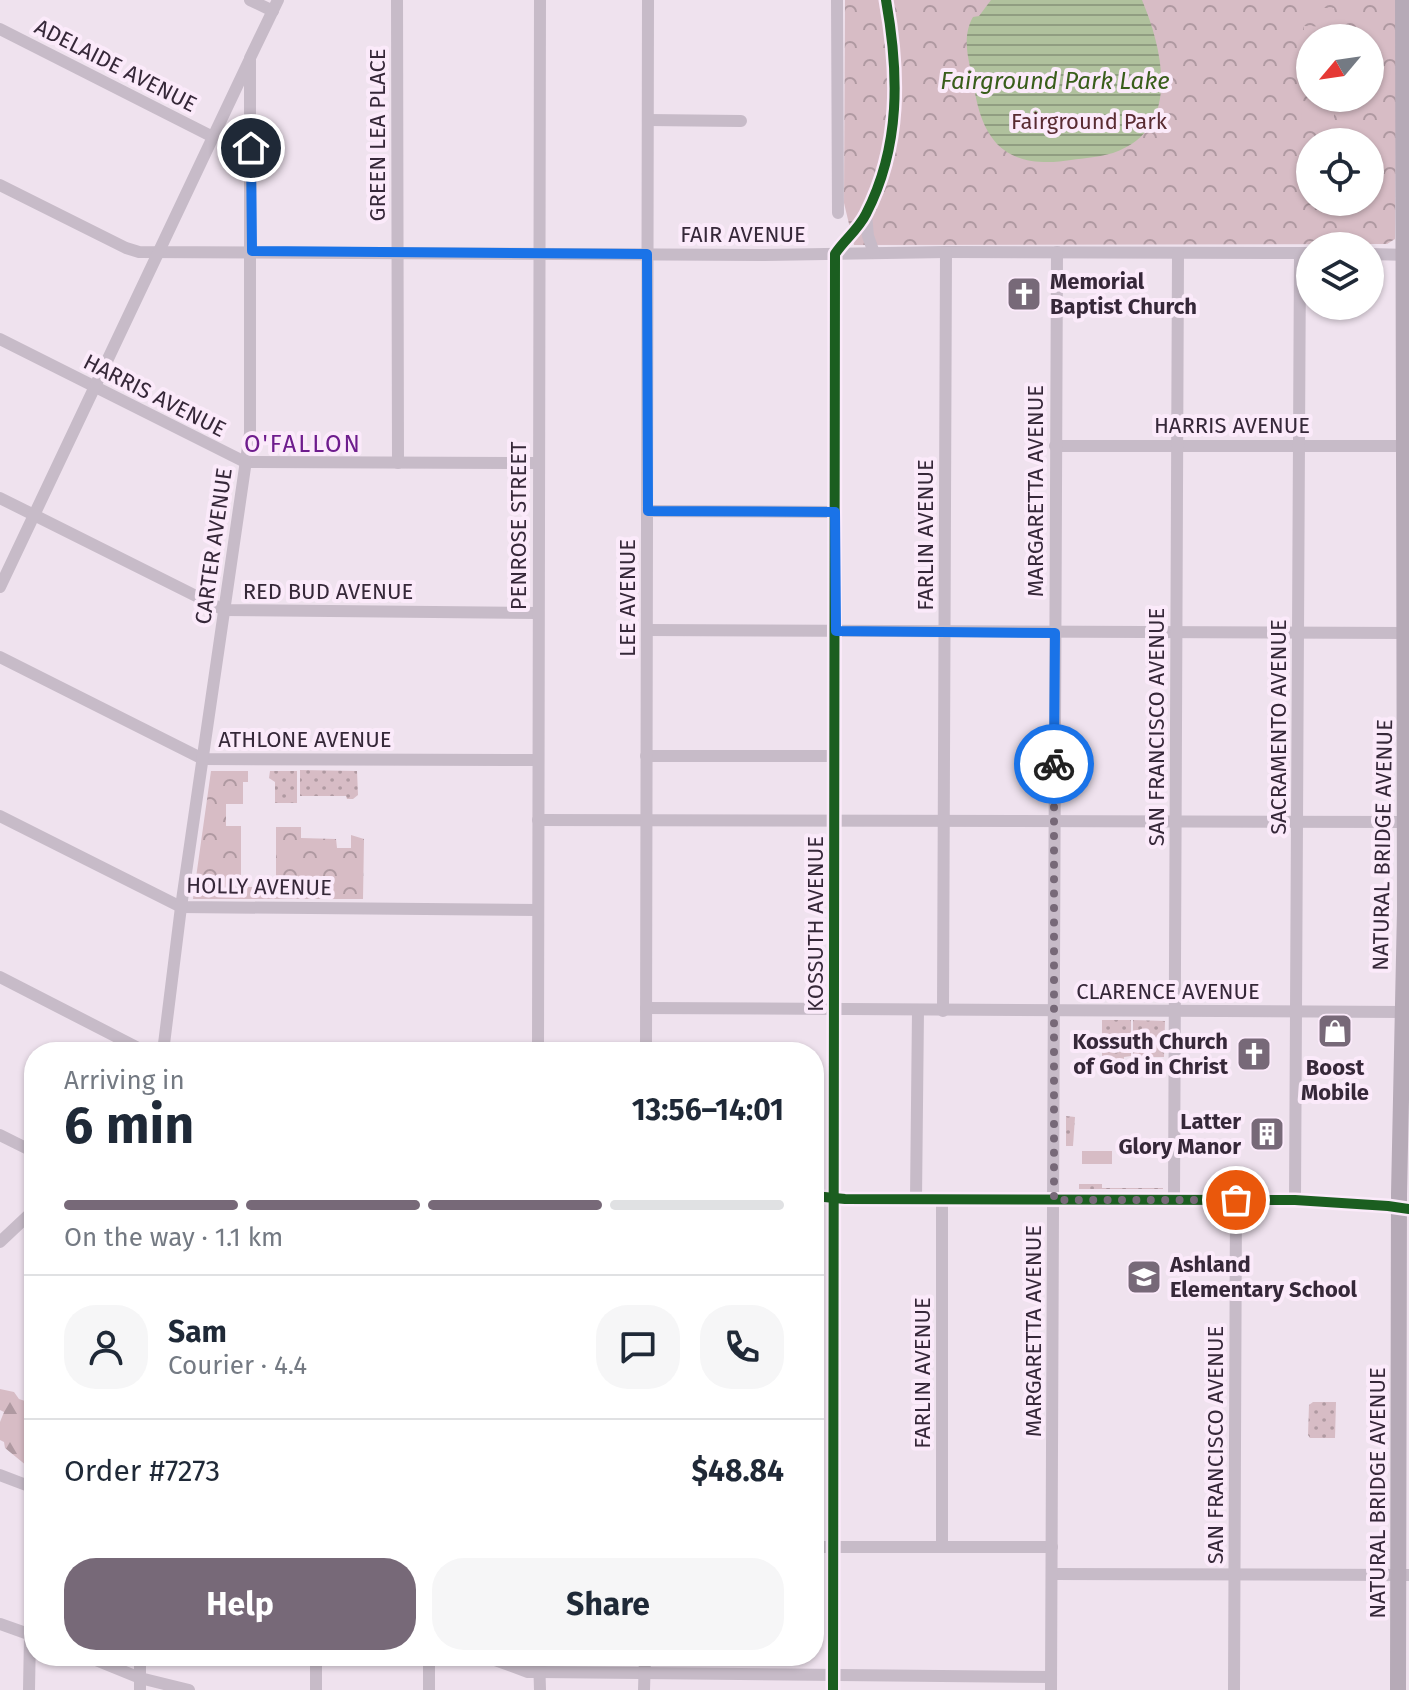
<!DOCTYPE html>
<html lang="en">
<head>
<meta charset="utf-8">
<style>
	body { margin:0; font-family:"Fira Sans",sans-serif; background:#f6f6f7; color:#1f2937; height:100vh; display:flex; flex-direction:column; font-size:30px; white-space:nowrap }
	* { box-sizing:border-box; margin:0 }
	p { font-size:26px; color:#747a83 }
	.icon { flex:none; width:44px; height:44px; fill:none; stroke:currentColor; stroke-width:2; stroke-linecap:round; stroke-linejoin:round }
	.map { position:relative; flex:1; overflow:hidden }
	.details { position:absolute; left:24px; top:1042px; width:800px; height:624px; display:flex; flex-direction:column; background:#fff; border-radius:32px; box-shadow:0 2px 6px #0004 }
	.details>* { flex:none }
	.needle { width:52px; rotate:241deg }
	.tools { position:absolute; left:1296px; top:24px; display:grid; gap:16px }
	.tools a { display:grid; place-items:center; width:88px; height:88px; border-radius:50%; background:#fff; box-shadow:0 2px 6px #0004; font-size:40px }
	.pin { position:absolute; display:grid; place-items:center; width:68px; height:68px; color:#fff; margin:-34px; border:4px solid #fff; border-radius:50%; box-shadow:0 2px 8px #0007 }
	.courier { position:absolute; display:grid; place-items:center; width:80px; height:80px; margin:-40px; border:6px solid #1a73e8; border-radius:50%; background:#fff; color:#222; box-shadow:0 2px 10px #0007 }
	.head em { font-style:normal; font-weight:700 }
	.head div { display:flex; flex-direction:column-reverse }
	.head { display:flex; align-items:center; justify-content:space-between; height:136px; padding:0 40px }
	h1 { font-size:52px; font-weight:700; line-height:60px }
	.bar { display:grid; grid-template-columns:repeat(4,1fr); gap:12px 8px; align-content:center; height:96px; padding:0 40px }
	.bar i { height:10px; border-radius:6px; background:#e0e1e3 }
	.bar .active { background:#776978 }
	.bar p { grid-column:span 4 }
	.line { display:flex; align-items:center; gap:20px; padding:0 40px; border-top:2px solid #e0e1e3 }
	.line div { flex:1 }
	.round { display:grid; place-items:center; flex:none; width:84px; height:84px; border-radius:32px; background:#f6f6f7 }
	.cta { display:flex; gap:16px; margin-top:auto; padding:16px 40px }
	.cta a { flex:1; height:92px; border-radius:32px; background:#776978; color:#fff; font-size:32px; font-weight:700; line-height:92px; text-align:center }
	.cta a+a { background:#f6f6f7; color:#1f2937 }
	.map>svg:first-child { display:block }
</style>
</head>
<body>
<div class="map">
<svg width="1409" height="1690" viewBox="0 0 1409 1690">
	<defs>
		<pattern id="grass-dots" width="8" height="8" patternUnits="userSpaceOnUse" patternTransform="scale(2)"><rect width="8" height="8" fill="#d7bcc5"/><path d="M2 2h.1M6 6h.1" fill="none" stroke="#af99a1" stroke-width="1.8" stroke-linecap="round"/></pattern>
		<pattern id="forest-firs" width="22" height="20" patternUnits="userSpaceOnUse" patternTransform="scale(2)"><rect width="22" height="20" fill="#d7bcc5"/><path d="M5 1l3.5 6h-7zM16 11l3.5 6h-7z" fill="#af99a1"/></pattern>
		<pattern id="park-crowns" width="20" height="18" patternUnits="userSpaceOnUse" patternTransform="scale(2)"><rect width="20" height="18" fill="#d7bcc5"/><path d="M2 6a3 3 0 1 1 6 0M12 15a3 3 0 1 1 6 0" fill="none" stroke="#af99a1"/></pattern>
		<pattern id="water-rules" width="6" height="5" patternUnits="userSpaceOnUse" patternTransform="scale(2)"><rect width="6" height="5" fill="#b0c19d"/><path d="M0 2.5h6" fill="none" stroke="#909d81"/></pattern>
	</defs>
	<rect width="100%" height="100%" fill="#efe2ee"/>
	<g fill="url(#grass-dots)">
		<polygon points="300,770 357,771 358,795 353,799 347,799 346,796 300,796"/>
		<polygon points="270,771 297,771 297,803 275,803 275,782 269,778"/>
		<polygon points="1102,1020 1131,1020 1131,1056 1124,1057 1123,1063 1107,1063 1106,1072 1102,1071"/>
		<polygon points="1133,1020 1165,1021 1164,1057 1133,1057"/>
		<polygon points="1066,1116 1075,1117 1073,1146 1066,1146"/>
		<polygon points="1163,1142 1163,1189 1079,1189 1079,1184 1102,1184 1102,1188 1163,1188"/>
		<polygon points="1313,1402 1336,1402 1335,1438 1310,1438 1308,1435 1309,1405"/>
	</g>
	<path fill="url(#forest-firs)" d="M 0,1389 L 14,1392 L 19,1399 L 25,1401 C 25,1410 25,1419 26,1428 C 30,1448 40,1445 27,1466 L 5,1448 L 4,1442 L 0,1440 L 0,1422 L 4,1412 L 0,1410 Z"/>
	<g fill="url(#park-crowns)" fill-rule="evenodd">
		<path d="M 845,0 L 1397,0 L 1395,239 L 1387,244 L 854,245 L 844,203 ZM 1310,38 L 1370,38 L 1370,98 L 1310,98 ZM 1310,142 L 1370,142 L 1370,202 L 1310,202 Z"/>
		<polygon points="211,771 248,771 248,782 243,782 243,804 226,804 226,826 241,826 241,887 276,887 276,827 301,827 301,838 336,839 337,848 351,848 351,835 364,839 363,899 193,899"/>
	</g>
	<g fill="#d7bcc5">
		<polygon points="1304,8 1334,8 1334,23 1304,22"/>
		<polygon points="1304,26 1334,27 1334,38 1304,40"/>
		<polygon points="1302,101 1334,102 1334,121 1301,120"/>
		<rect x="1082" y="1151" width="30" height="13"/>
	</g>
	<path fill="url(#water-rules)" d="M 991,0 L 1142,0 C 1163,50 1182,130 1113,153 C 1100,157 1085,158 1071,160 C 1047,164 1016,164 997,144 C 980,125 976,100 972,76 C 968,57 962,36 973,17 L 979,16 Z"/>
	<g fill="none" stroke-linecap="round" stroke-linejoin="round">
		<g stroke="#c7bbc8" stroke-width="12">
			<polyline points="250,0 273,11"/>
			<polyline points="397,0 398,463"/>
			<polyline points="837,0 838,213"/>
			<polyline points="0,29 213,137"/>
			<polyline points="648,120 741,121"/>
			<polyline points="0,185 126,248 139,252 765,255 946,252 1310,253"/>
			<polyline points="866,215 868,236 874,253"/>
			<polyline points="1370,254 1409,255"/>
			<polyline points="0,339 245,462 539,463"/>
			<polyline points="1055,446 1409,446"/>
			<polyline points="0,498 224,610 537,613"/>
			<polyline points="648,511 835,512"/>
			<polyline points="0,587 249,61"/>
			<polyline points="647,630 1406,633"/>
			<polyline points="0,657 203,759 538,760"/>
			<polyline points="646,756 835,756"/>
			<polyline points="0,816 181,907 537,910"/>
			<polyline points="538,820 1405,822"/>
			<polyline points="0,977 146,1052"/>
			<polyline points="646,1008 1402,1012"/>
			<polyline points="943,1011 946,252"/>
			<polyline points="163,1052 181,907 250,433 250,58 278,0"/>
			<polyline points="538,1052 540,0"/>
			<polyline points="646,1052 648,0"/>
			<polyline points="0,1135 34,1152"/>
			<polyline points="814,1196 845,1199 1295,1200 1388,1206 1409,1209"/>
			<polyline points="916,1199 918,1010"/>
			<polyline points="1174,1200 1178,254"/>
			<polyline points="1295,1200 1300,253"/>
			<polyline points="0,1242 34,1210"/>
			<polyline points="0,1475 34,1488"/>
			<polyline points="942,1546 942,1199"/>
			<polyline points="814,1547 1052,1547"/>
			<polyline points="1052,1574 1409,1575"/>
			<polyline points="0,1624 34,1636"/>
			<polyline points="86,1656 140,1678 189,1690"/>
			<polyline points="484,1656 528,1672 539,1672 1051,1677"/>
			<polyline points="539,1656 540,1690"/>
			<polyline points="29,1690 30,1635"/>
			<polyline points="140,1690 140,1656"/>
			<polyline points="316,1690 316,1656"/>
			<polyline points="429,1690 429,1656"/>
			<polyline points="644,1690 645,1656"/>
			<path d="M 833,1690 L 835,254 C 844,240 858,230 866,214 C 901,146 899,73 886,0"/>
			<polyline points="1051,1690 1057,252"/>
			<polyline points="1234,1690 1236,1200"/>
		</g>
		<polyline stroke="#b6aab7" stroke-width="16" points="1398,1690 1399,1194 1405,910 1403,0"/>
		<defs>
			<g id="cycleway">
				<polyline points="814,1196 845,1199 1295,1200 1388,1206 1409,1209"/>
				<path d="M 833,1690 L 835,254 C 844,240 858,230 866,214 C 901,146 899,73 886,0"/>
			</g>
		</defs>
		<use href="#cycleway" stroke="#fbeafa" stroke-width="15"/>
		<use href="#cycleway" stroke="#1b5e20" stroke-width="10"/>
	</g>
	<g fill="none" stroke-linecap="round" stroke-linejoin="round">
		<polyline stroke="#776978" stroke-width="8" stroke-dasharray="0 14.4" points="1054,764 1054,1200 1236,1200"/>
		<polyline stroke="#1a73e8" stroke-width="10" points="251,148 252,251 647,254 648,511 835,512 836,631 1055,633 1054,764"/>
	</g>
	<defs>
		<symbol id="church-square" viewBox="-11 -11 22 22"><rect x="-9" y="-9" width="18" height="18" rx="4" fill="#776978" stroke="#fbeafa"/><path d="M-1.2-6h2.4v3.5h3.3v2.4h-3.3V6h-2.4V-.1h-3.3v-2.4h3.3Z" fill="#fff"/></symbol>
		<symbol id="shop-square" viewBox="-11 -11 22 22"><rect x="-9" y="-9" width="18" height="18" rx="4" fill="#776978" stroke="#fbeafa"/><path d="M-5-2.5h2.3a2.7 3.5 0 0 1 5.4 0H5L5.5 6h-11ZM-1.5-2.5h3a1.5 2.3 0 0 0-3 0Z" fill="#fff"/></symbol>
		<symbol id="building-square" viewBox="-11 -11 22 22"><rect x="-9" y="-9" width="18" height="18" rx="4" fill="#776978" stroke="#fbeafa"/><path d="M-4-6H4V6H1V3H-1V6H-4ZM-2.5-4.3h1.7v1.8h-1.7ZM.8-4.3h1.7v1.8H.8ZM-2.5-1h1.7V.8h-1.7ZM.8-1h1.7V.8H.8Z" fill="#fff"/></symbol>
		<symbol id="school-square" viewBox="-11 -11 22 22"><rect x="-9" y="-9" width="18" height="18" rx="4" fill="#776978" stroke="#fbeafa"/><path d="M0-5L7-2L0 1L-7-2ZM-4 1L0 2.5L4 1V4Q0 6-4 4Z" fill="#fff"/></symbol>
	</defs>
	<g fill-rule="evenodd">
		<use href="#church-square" x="1004" y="274" width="40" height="40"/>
		<use href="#shop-square" x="1315" y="1011" width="40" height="40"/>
		<use href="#church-square" x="1234" y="1034" width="40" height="40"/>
		<use href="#building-square" x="1247" y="1114" width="40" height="40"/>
		<use href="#school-square" x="1124" y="1257" width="40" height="40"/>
	</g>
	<g text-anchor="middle" stroke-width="8" stroke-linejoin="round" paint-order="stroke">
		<g font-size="22" fill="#362839" stroke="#fbeafa">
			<text transform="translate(116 65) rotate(27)" y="8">ADELAIDE AVENUE</text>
			<text transform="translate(377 135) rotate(-90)" y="8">GREEN LEA PLACE</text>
			<text x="743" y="242">FAIR AVENUE</text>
			<text transform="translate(155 395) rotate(27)" y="8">HARRIS AVENUE</text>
			<text x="1232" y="433">HARRIS AVENUE</text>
			<text transform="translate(1035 491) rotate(-90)" y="8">MARGARETTA AVENUE</text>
			<text transform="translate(518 526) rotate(-90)" y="8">PENROSE STREET</text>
			<text transform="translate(925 535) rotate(-90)" y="8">FARLIN AVENUE</text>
			<text transform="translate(213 546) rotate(-82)" y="8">CARTER AVENUE</text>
			<text x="328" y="599">RED BUD AVENUE</text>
			<text transform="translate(627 598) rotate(-90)" y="8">LEE AVENUE</text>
			<text transform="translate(1156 727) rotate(-90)" y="8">SAN FRANCISCO AVENUE</text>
			<text transform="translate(1278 727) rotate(-90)" y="8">SACRAMENTO AVENUE</text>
			<text x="305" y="747">ATHLONE AVENUE</text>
			<text transform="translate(1382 845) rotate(-89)" y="8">NATURAL BRIDGE AVENUE</text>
			<text transform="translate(259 886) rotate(1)" y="8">HOLLY AVENUE</text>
			<text transform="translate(815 924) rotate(-90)" y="8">KOSSUTH AVENUE</text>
			<text x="1168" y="999">CLARENCE AVENUE</text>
			<text transform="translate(1033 1331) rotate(-90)" y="8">MARGARETTA AVENUE</text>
			<text transform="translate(922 1373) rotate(-90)" y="8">FARLIN AVENUE</text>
			<text transform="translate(1215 1445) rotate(-90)" y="8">SAN FRANCISCO AVENUE</text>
			<text transform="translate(1377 1493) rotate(-90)" y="8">NATURAL BRIDGE AVENUE</text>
		</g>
		<g font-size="22" fill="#592b31" stroke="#fbeafa">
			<text x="1089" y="129">Fairground Park</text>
		</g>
		<g font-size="22" font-weight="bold" fill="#362839" stroke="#fbeafa" text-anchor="start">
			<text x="1050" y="289">Memorial<tspan x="1050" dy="25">Baptist Church</tspan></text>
			<text x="1228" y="1049" text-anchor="end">Kossuth Church<tspan x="1228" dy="25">of God in Christ</tspan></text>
			<text x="1335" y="1075" text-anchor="middle">Boost<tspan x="1335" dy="25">Mobile</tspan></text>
			<text x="1241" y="1129" text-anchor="end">Latter<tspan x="1241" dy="25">Glory Manor</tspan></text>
			<text x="1170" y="1272">Ashland<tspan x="1170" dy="25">Elementary School</tspan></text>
		</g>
		<g font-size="24" font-style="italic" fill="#395e1b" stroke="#fbeafa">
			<text x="1055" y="89">Fairground Park Lake</text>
		</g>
		<g font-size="24" letter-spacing="2" fill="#6e1c8d" stroke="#fbeafa">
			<text x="303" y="452">O'FALLON</text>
		</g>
	</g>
</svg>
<div class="tools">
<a><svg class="needle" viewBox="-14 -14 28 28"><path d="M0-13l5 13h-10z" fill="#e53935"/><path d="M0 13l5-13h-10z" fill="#747a83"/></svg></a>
<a><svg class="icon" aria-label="locate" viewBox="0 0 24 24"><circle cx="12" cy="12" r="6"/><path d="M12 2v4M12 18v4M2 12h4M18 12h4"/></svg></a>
<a><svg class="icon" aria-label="layers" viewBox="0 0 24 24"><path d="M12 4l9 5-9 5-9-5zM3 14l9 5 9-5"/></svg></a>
</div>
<div class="pin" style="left:1236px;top:1200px;background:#ea580c"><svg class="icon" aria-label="bag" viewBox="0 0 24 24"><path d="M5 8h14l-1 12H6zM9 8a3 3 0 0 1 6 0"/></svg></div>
<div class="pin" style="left:251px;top:148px;background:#1f2937"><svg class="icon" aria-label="home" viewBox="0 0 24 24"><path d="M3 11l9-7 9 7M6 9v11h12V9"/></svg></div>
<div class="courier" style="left:1054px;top:764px"><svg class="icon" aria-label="bike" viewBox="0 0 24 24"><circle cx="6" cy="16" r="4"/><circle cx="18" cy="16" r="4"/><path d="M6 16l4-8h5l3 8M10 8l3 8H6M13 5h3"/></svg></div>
<section class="details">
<div class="head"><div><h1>6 min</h1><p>Arriving in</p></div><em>13:56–14:01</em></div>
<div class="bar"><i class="active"></i><i class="active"></i><i class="active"></i><i></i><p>On the way · 1.1 km</p></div>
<div class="line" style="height:144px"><a class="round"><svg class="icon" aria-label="person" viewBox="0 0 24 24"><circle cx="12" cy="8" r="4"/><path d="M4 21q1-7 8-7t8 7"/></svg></a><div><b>Sam</b><p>Courier · 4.4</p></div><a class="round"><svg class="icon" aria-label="chat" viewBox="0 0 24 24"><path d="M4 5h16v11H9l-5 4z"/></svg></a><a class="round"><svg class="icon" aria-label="phone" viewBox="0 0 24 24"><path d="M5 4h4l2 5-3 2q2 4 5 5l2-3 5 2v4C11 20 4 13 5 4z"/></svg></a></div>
<div class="line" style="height:104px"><div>Order #7273</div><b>$48.84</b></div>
<div class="cta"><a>Help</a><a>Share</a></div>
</section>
</div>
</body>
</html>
